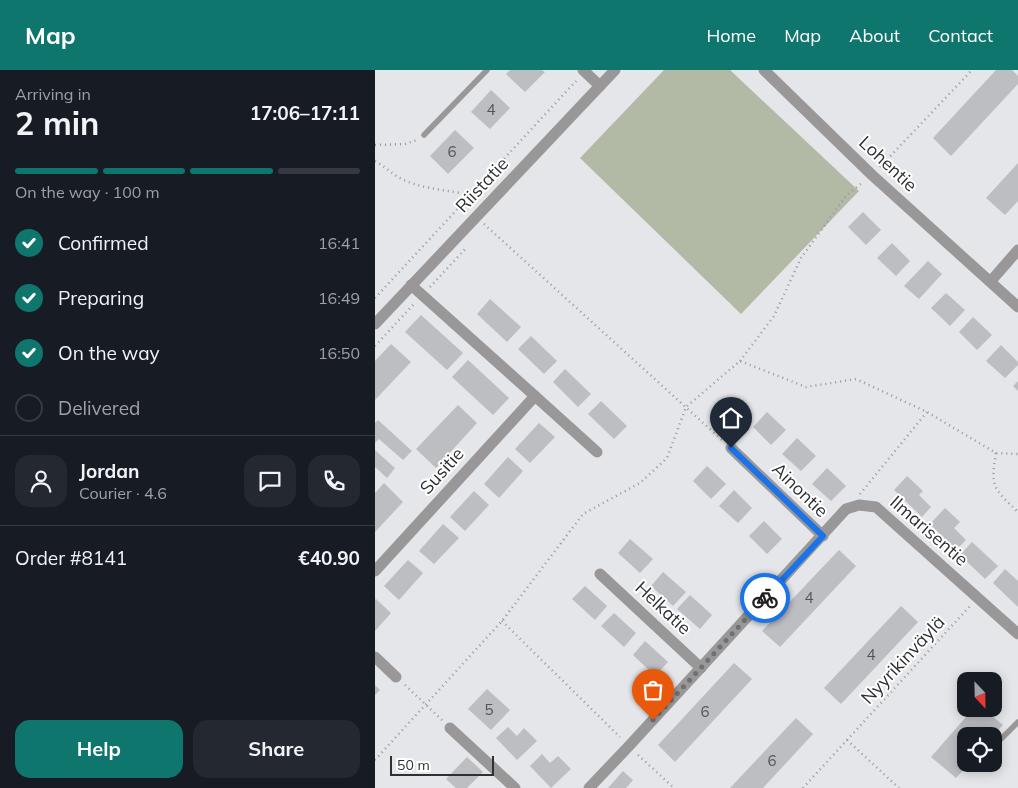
<!DOCTYPE html>
<html lang="en">
<head>
<meta charset="utf-8">
<style>
	body { margin:0; font-family:Mulish,sans-serif; background:#242831; color:#f1f3f6; height:100vh; display:flex; flex-direction:column; font-size:19px; white-space:nowrap }
	* { box-sizing:border-box; margin:0 }
	p { font-size:16px; color:#9ea1a6 }
	.icon { flex:none; width:28px; height:28px; fill:none; stroke:currentColor; stroke-width:2; stroke-linecap:round; stroke-linejoin:round }
	.map { position:relative; flex:1; overflow:hidden }
	.drawer { display:flex; flex-direction:column; background:#171b24; width:375px }
	.drawer>* { flex:none }
	.needle { width:32px; rotate:158deg }
	.controls { position:absolute; left:582px; top:602px; display:grid; gap:10px }
	.controls a { display:grid; place-items:center; width:45px; height:45px; border-radius:10px; background:#171b24; box-shadow:0 2px 12px #0003; font-size:25px }
	.scale { position:absolute; left:15px; bottom:12px; width:104px; box-sizing:border-box; padding-left:5px; border:2px solid #2f3031; border-top:0; font-size:14px; line-height:18px; white-space:nowrap; color:#2f3031; -webkit-text-stroke:4px #fff; paint-order:stroke }
	.pin { position:absolute; display:grid; place-items:center; width:42px; height:42px; color:#fff; margin:-51px -21px; border-radius:50% 50% 50% 0; rotate:-45deg; box-shadow:0 0 5px #0007 }
	.pin .icon { rotate:45deg }
	.courier { position:absolute; display:grid; place-items:center; width:50px; height:50px; margin:-25px; border:4px solid #1a73e8; border-radius:50%; background:#fff; color:#222; box-shadow:0 1px 6px #0007 }
	.head em { font-style:normal; font-weight:700 }
	.head div { display:flex; flex-direction:column-reverse }
	.head { display:flex; align-items:center; justify-content:space-between; height:85px; padding:0 15px }
	h1 { font-size:32px; font-weight:700; line-height:38px }
	.bar { display:grid; grid-template-columns:repeat(4,1fr); gap:8px 5px; align-content:center; height:60px; padding:0 15px }
	.bar i { height:6px; border-radius:4px; background:#363941 }
	.bar .current { background:#0f766e }
	.bar p { grid-column:span 4 }
	.line { display:flex; align-items:center; gap:12px; padding:0 15px; border-top:1px solid #363941 }
	.line div { flex:1 }
	.round { display:grid; place-items:center; flex:none; width:52px; height:52px; border-radius:15px; background:#242831 }
	ol { padding:0 15px; list-style:none }
	li { display:flex; align-items:center; gap:15px; height:55px }
	li p { margin-inline-start:auto }
	li .icon { padding:5px; border-radius:50%; background:#0f766e; color:#fff; stroke-width:4 }
	li:last-child { color:#9ea1a6 }
	li i { width:28px; height:28px; border:2px solid #363941; border-radius:50% }
	.primary-button { display:flex; gap:10px; margin-top:auto; padding:10px 15px }
	.primary-button a { flex:1; height:58px; border-radius:15px; background:#0f766e; color:#fff; font-size:20px; font-weight:700; line-height:58px; text-align:center }
	.primary-button a+a { background:#242831; color:#f1f3f6 }
	header { display:flex; align-items:center; gap:30px; box-sizing:border-box; height:70px; padding:0 25px; background:#0f766e; color:#fff }
	header strong { font-size:24px }
	nav { display:flex; gap:28px; margin-inline-start:auto; font-size:18px }
	main { display:flex; flex:1; min-height:0 }
	.map>svg:first-child { display:block }
</style>
</head>
<body>
<header>
<strong>Map</strong>
<nav><a>Home</a><a>Map</a><a>About</a><a>Contact</a></nav>
</header>
<main>
<section class="drawer">
<div class="head"><div><h1>2 min</h1><p>Arriving in</p></div><em>17:06–17:11</em></div>
<div class="bar"><i class="current"></i><i class="current"></i><i class="current"></i><i></i><p>On the way · 100 m</p></div>
<ol>
<li><svg class="icon" aria-label="check" viewBox="0 0 24 24"><path d="M5 12l5 5 9-10"/></svg>Confirmed<p>16:41</p></li>
<li><svg class="icon" aria-label="check" viewBox="0 0 24 24"><path d="M5 12l5 5 9-10"/></svg>Preparing<p>16:49</p></li>
<li><svg class="icon" aria-label="check" viewBox="0 0 24 24"><path d="M5 12l5 5 9-10"/></svg>On the way<p>16:50</p></li>
<li><i></i>Delivered</li>
</ol>
<div class="line" style="height:90px"><a class="round"><svg class="icon" aria-label="person" viewBox="0 0 24 24"><circle cx="12" cy="8" r="4"/><path d="M4 21q1-7 8-7t8 7"/></svg></a><div><b>Jordan</b><p>Courier · 4.6</p></div><a class="round"><svg class="icon" aria-label="chat" viewBox="0 0 24 24"><path d="M4 5h16v11H9l-5 4z"/></svg></a><a class="round"><svg class="icon" aria-label="phone" viewBox="0 0 24 24"><path d="M5 4h4l2 5-3 2q2 4 5 5l2-3 5 2v4C11 20 4 13 5 4z"/></svg></a></div>
<div class="line" style="height:65px"><div>Order #8141</div><b>€40.90</b></div>
<div class="primary-button"><a>Help</a><a>Share</a></div>
</section>
<div class="map">
<svg width="643" height="718" viewBox="0 0 643 718">
	<rect width="100%" height="100%" fill="#e4e6e9"/>
	<polygon fill="#b2baa5" points="289,0 355,0 484,121 366,244 205,88"/>
	<g fill="#bdbec1">
		<polygon points="135,0 167,0 170,2 150,22 131,4"/>
		<polygon points="621,0 637,0 643,6 643,14 576,86 558,68"/>
		<polygon points="116,20 135,38 115,59 96,42"/>
		<polygon points="80,60 99,78 73,104 55,86"/>
		<polygon points="643,93 643,131 630,145 611,128"/>
		<polygon points="488,142 506,160 491,175 473,157"/>
		<polygon points="517,173 535,191 521,206 502,188"/>
		<polygon points="553,191 567,204 544,229 529,216"/>
		<polygon points="571,223 590,240 575,256 556,238"/>
		<polygon points="115,229 146,257 132,272 102,244"/>
		<polygon points="46,245 88,283 72,300 30,262"/>
		<polygon points="598,247 617,265 602,280 584,262"/>
		<polygon points="156,266 182,291 169,304 143,279"/>
		<polygon points="16,274 36,292 0,330 0,291"/>
		<polygon points="626,275 643,292 643,295 630,308 611,291"/>
		<polygon points="93,290 134,328 118,345 77,307"/>
		<polygon points="190,299 216,324 203,337 178,312"/>
		<polygon points="643,311 643,321 638,316"/>
		<polygon points="226,331 252,356 239,369 213,344"/>
		<polygon points="83,335 102,353 61,398 41,379"/>
		<polygon points="392,342 411,360 396,375 378,357"/>
		<polygon points="3,350 37,381 28,390 4,369 0,373 0,353"/>
		<polygon points="164,353 180,367 155,393 140,379"/>
		<polygon points="422,368 441,386 426,401 407,384"/>
		<polygon points="0,380 20,398 12,408 0,397"/>
		<polygon points="133,387 148,401 124,428 109,414"/>
		<polygon points="332,396 351,414 336,429 318,411"/>
		<polygon points="452,398 471,416 456,431 437,414"/>
		<polygon points="532,406 548,421 544,425 556,437 547,447 519,420"/>
		<polygon points="9,413 28,432 0,462 0,423"/>
		<polygon points="359,420 377,438 363,453 344,436"/>
		<polygon points="99,421 114,435 90,461 75,447"/>
		<polygon points="570,438 585,452 579,458 591,470 581,480 555,454"/>
		<polygon points="389,451 407,469 392,484 374,466"/>
		<polygon points="68,454 84,468 59,494 44,481"/>
		<polygon points="255,469 278,489 265,503 243,483"/>
		<polygon points="597,472 623,496 610,509 585,485"/>
		<polygon points="464,480 481,496 405,577 387,561"/>
		<polygon points="33,490 48,503 24,530 9,516"/>
		<polygon points="630,499 643,511 643,537 618,513"/>
		<polygon points="288,502 311,522 298,536 276,516"/>
		<polygon points="210,516 232,536 220,550 197,529"/>
		<polygon points="315,525 337,545 325,559 302,539"/>
		<polygon points="1,529 16,543 0,561 0,530"/>
		<polygon points="526,536 543,552 466,634 449,618"/>
		<polygon points="239,543 261,563 249,577 226,556"/>
		<polygon points="270,571 293,592 280,606 258,585"/>
		<polygon points="359,593 377,609 300,692 283,675"/>
		<polygon points="0,615 5,620 0,625"/>
		<polygon points="112,619 135,640 116,660 93,639"/>
		<polygon points="598,639 609,639 628,655 618,666 591,666 591,694 594,694 581,708 556,687"/>
		<polygon points="421,648 438,664 388,718 355,718"/>
		<polygon points="133,657 142,666 149,658 162,671 142,690 121,668"/>
		<polygon points="167,684 175,693 183,686 196,699 176,718 155,696"/>
		<polygon points="92,687 108,702 92,718 81,718 71,709"/>
		<polygon points="248,701 258,710 251,718 233,718"/>
	</g>
	<g fill="none" stroke-linecap="round" stroke-linejoin="round">
		<g stroke="#96989a" stroke-width="2.5" stroke-dasharray="1 4" stroke-linecap="butt">
			<polyline points="0,75 30,74 42,70"/>
			<path d="M 0,91 C 9,96 15,102 23,107 C 44,119 72,120 96,125"/>
			<polyline points="505,97 597,0"/>
			<polyline points="109,154 348,371"/>
			<polyline points="55,217 92,177"/>
			<polyline points="0,228 201,11"/>
			<polyline points="0,276 39,234"/>
			<polyline points="365,291 399,246 426,188 471,126 488,112"/>
			<path d="M 621,383 C 615,417 619,419 643,442"/>
			<polyline points="485,424 552,342"/>
			<polyline points="127,551 245,667"/>
			<polyline points="30,615 67,650"/>
			<polyline points="472,670 524,718"/>
			<polyline points="263,685 299,718"/>
			<polyline points="0,690 127,551 208,444 265,413 292,388 311,337 365,291 431,317 481,309 552,342 621,383 643,384"/>
			<polyline points="428,718 595,536"/>
		</g>
		<g stroke="#999797" stroke-width="5.5">
			<polyline points="49,65 112,0"/>
			<polyline points="625,670 643,652"/>
		</g>
		<g stroke="#999797" stroke-width="11">
			<polyline points="208,0 225,16"/>
			<polyline points="389,0 497,105 643,237"/>
			<polyline points="616,211 643,180"/>
			<polyline points="0,254 240,0"/>
			<polyline points="160,326 222,382"/>
			<polyline points="356,378 448,466"/>
			<polyline points="0,501 160,326 36,215"/>
			<polyline points="225,504 326,598"/>
			<polyline points="0,587 21,607"/>
			<polyline points="75,658 140,718"/>
			<polyline points="214,718 254,676 471,439 484,435 501,437 643,564"/>
		</g>
	</g>
	<g fill="none" stroke-linecap="round" stroke-linejoin="round">
		<polyline stroke="#6e7071" stroke-width="5" stroke-dasharray="0 9" points="278,650 390,528"/>
		<polyline stroke="#1a73e8" stroke-width="6" points="356,378 448,466 390,528"/>
	</g>
	<g text-anchor="middle" stroke-width="4" stroke-linejoin="round" paint-order="stroke">
		<g font-size="15" fill="#525455">
			<text x="116" y="45">4</text>
			<text x="77" y="87">6</text>
			<text x="434" y="533">4</text>
			<text x="496" y="590">4</text>
			<text x="114" y="645">5</text>
			<text x="330" y="647">6</text>
			<text x="397" y="696">6</text>
		</g>
		<g font-size="18" fill="#2f3031" stroke="#fff">
			<text transform="translate(513 94) rotate(43)" y="6">Lohentie</text>
			<text transform="translate(107 115) rotate(-47)" y="6">Riistatie</text>
			<text transform="translate(67 401) rotate(-48)" y="6">Susitie</text>
			<text transform="translate(425 420) rotate(44)" y="6">Ainontie</text>
			<text transform="translate(554 461) rotate(41)" y="6">Ilmarisentie</text>
			<text transform="translate(288 538) rotate(43)" y="6">Helkatie</text>
			<text transform="translate(528 590) rotate(-47)" y="6">Nyyrikinväylä</text>
		</g>
	</g>
</svg>
<div class="controls">
<a><svg class="needle" viewBox="-14 -14 28 28"><path d="M0-13l5 13h-10z" fill="#e53935"/><path d="M0 13l5-13h-10z" fill="#9ea1a6"/></svg></a>
<a><svg class="icon" aria-label="locate" viewBox="0 0 24 24"><circle cx="12" cy="12" r="6"/><path d="M12 2v4M12 18v4M2 12h4M18 12h4"/></svg></a>
</div>
<div class="scale">50 m</div>
<div class="pin" style="left:278px;top:650px;background:#ea580c"><svg class="icon" aria-label="bag" viewBox="0 0 24 24"><path d="M5 8h14l-1 12H6zM9 8a3 3 0 0 1 6 0"/></svg></div>
<div class="pin" style="left:356px;top:378px;background:#1f2937"><svg class="icon" aria-label="home" viewBox="0 0 24 24"><path d="M3 11l9-7 9 7M6 9v11h12V9"/></svg></div>
<div class="courier" style="left:390px;top:528px"><svg class="icon" aria-label="bike" viewBox="0 0 24 24"><circle cx="6" cy="16" r="4"/><circle cx="18" cy="16" r="4"/><path d="M6 16l4-8h5l3 8M10 8l3 8H6M13 5h3"/></svg></div>
</div>
</main>
</body>
</html>
